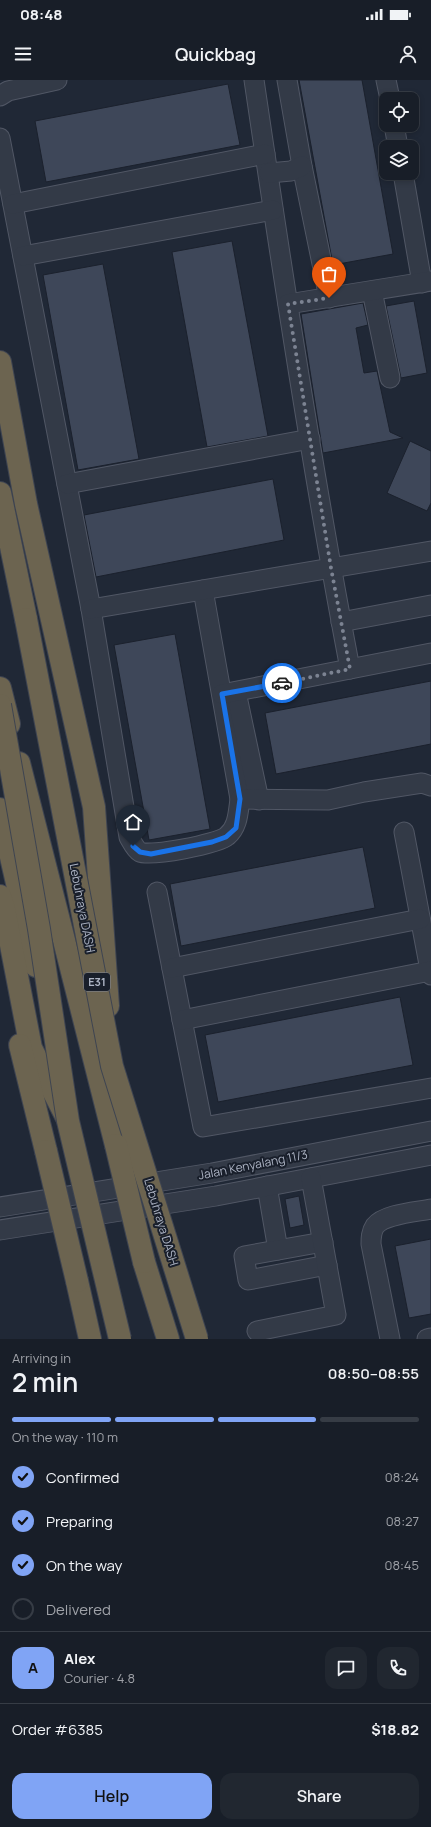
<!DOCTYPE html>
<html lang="en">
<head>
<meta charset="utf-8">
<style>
	body { margin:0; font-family:Manrope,sans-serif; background:#212730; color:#f1f3f6; height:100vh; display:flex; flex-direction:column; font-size:15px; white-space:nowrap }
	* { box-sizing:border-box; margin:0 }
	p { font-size:13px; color:#9fa2a8 }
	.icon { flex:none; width:22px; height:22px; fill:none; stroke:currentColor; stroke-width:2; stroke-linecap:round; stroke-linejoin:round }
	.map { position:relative; height:1259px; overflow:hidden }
	.panel { display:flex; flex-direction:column; background:#181e28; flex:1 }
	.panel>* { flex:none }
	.controls { position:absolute; left:379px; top:12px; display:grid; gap:8px }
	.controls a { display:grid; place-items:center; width:40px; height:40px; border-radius:8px; background:#181e28; box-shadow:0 2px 6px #0003,0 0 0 1px #363c45; font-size:20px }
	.pin { position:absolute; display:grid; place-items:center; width:34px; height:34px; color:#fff; margin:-41px -17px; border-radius:50% 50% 50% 0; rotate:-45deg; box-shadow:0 0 4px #0007 }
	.pin .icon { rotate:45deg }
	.courier { position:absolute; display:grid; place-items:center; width:40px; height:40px; margin:-20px; border:3px solid #1a73e8; border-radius:50%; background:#fff; color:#222; box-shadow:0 1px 5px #0007 }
	.overview em { font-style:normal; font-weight:600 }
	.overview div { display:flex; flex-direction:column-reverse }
	.overview { display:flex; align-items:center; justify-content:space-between; height:68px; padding:0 12px }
	h1 { font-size:26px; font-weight:600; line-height:30px }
	.bar { display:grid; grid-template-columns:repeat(4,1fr); gap:6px 4px; align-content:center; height:48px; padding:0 12px }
	.bar i { height:5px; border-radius:3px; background:#363c45 }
	.bar .active { background:#80a4f5 }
	.bar p { grid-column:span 4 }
	.line { display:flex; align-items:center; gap:10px; padding:0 12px; border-top:1px solid #363c45 }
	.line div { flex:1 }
	.round { display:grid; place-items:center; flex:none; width:42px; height:42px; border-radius:12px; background:#212730 }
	ol { padding:0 12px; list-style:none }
	li { display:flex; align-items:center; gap:12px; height:44px }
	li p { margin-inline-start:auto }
	li .icon { padding:4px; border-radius:50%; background:#80a4f5; color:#111; stroke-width:4 }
	li:last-child { color:#9fa2a8 }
	li i { width:22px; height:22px; border:2px solid #363c45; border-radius:50% }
	.action { display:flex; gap:8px; margin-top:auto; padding:8px 12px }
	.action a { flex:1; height:46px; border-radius:12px; background:#80a4f5; color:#111; font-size:16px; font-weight:600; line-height:46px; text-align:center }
	.action a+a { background:#212730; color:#f1f3f6 }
	.status { display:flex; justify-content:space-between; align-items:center; height:28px; padding:0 20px; background:#181e28; direction:ltr }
	.status svg { height:11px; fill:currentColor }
	header { display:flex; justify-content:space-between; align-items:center; height:52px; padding:0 12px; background:#181e28; font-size:18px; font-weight:600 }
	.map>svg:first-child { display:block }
</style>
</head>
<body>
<div class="status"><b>08:48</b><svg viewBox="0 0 49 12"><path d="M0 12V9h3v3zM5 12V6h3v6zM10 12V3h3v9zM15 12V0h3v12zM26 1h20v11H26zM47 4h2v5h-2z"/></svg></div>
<header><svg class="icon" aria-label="menu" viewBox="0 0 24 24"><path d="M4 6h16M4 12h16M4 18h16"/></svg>Quickbag<svg class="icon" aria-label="person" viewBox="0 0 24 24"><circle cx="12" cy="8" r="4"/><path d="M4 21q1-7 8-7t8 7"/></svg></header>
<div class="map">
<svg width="431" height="1259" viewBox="0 0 431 1259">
	<rect width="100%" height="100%" fill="#202836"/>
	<g fill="#3e4759" stroke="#1b212d">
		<polygon points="299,0 362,0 393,174 333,185"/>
		<polygon points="228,4 240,65 46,102 35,41"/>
		<polygon points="232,161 268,356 207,367 172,172"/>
		<polygon points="103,184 139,379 78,390 43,195"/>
		<polygon points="414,221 427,293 401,298 386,226"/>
		<polygon points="363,223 368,245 356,248 364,293 377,291 390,352 403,358 323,373 301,234"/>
		<polygon points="410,361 431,371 431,423 427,431 387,413"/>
		<polygon points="273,399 284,460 96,497 84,435"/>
		<polygon points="175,554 210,749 149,760 114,565"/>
		<polygon points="431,601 431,664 276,694 265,633"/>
		<polygon points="363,767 375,828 181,866 170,804"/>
		<polygon points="400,917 413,985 218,1022 205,955"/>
		<polygon points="299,1116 304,1145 290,1148 285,1119"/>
		<polygon points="431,1159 431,1234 409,1238 395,1166"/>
	</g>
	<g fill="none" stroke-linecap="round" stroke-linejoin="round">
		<defs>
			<g id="minor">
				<path d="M 254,0 C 283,197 313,394 350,589"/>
				<polyline points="287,0 302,86 329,218"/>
				<polyline points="386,0 390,19"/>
				<polyline points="0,16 8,11 57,0"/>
				<polyline points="394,45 398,67"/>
				<path d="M 0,58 L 91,529 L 129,757 C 132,762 135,769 140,772 C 150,777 218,764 227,756 C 238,747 238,733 240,719 L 203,510"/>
				<polyline points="269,93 291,91 302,86"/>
				<polyline points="403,93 422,203"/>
				<polyline points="13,124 265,74"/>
				<polyline points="23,176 273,130"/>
				<polyline points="372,211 390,298"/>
				<polyline points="288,224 431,201"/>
				<polyline points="67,404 310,359"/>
				<polyline points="91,529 431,471"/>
				<polyline points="341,542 431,525"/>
				<polyline points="236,612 259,720"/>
				<polyline points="222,614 431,573"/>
				<polyline points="240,719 328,720 364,712 422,703 431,706"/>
				<polyline points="404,752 431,895"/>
				<polyline points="157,812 203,1047 431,1008"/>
				<polyline points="172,888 420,839"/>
				<polyline points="182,940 430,891"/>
				<polyline points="267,1106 278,1170"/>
				<polyline points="0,1127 212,1093 431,1051"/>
				<polyline points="0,1150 216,1116 431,1075"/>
				<polyline points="323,1162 244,1176 248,1200 327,1185"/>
				<polyline points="257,1251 336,1235 311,1098"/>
				<path d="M 390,1259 L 371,1164 C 371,1158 371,1152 375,1146 C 384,1134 416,1132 431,1129"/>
				<polyline points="427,1259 431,1258"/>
			</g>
			<g id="highway">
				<polyline points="0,282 26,424 94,727 108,926"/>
				<polyline points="0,413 26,539"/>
				<polyline points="0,608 9,644"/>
				<polyline points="19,683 116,1065"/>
				<polyline points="0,729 36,886"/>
				<polyline points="0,816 4,829 31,968 66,1036"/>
				<polyline points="20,965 46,1071"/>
				<polyline points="144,1182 168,1259"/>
				<polyline points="77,1201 90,1259"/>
			</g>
		</defs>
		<use href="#minor" stroke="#515765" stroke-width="21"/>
		<use href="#highway" stroke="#3e4451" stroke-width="24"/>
		<use href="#minor" stroke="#333a47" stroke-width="19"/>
		<use href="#highway" stroke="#6c6450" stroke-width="22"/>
		<defs>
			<g id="highway-bridge">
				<polyline points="26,539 112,986 197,1259"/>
				<polyline points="0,625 39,849 68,1041 120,1259"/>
				<polyline points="116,1065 144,1182"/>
				<polyline points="46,1071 77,1201"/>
			</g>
		</defs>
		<use href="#highway-bridge" stroke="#3e4451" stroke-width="24" stroke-linecap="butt"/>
		<use href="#highway-bridge" stroke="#6c6450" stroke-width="22"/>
	</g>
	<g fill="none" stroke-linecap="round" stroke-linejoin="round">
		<polyline stroke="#7c8392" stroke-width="4" stroke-dasharray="0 7.2" points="282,603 350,589 331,488 288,224 329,218"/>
		<polyline stroke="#1a73e8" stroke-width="5" points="133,766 140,772 151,774 161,772 212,762 226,757 236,748 240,719 222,614 282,603"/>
	</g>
	<g text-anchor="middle" stroke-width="4" stroke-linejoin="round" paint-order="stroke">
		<rect fill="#191f2b" stroke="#818796" stroke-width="1" x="84" y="893" width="26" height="18" rx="3"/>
		<g font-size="11" font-weight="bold" fill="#adb4c4">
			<text x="97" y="906">E31</text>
		</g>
		<g font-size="12" fill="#adb4c4" stroke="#191f2b">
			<text transform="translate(82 828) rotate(79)" y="4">Lebuhraya DASH</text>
			<text transform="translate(253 1085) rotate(-11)" y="4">Jalan Kenyalang 11/3</text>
			<text transform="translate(161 1142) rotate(73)" y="4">Lebuhraya DASH</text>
		</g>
	</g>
</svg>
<div class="controls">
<a><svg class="icon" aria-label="locate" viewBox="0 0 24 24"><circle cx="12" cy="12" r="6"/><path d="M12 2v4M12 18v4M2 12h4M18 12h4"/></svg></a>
<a><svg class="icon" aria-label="layers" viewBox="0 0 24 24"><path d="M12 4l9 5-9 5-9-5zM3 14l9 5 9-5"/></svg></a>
</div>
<div class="pin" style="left:329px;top:218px;background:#ea580c"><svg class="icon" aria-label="bag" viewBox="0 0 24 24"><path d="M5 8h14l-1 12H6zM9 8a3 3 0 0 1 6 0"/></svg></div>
<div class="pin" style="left:133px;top:766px;background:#1f2937"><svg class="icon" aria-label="home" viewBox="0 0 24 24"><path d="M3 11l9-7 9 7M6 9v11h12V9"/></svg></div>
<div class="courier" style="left:282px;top:603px"><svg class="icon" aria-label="car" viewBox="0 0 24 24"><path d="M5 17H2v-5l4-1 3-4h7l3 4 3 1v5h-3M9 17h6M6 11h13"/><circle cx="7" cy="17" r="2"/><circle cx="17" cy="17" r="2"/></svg></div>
</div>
<section class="panel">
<div class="overview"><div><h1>2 min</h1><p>Arriving in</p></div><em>08:50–08:55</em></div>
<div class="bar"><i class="active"></i><i class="active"></i><i class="active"></i><i></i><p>On the way · 110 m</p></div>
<ol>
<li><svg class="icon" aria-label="check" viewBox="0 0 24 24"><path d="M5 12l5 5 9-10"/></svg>Confirmed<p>08:24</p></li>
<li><svg class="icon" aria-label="check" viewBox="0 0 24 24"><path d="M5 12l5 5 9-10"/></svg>Preparing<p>08:27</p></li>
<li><svg class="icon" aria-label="check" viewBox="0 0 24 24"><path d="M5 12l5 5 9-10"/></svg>On the way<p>08:45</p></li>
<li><i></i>Delivered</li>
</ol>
<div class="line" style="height:72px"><b class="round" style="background:#80a4f5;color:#111">A</b><div><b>Alex</b><p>Courier · 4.8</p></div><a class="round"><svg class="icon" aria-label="chat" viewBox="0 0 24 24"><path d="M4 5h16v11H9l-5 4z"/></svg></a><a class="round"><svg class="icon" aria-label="phone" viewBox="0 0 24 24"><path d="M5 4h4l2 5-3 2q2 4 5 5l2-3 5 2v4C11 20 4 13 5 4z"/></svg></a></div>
<div class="line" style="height:52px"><div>Order #6385</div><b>$18.82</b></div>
<div class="action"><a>Help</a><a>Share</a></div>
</section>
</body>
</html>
